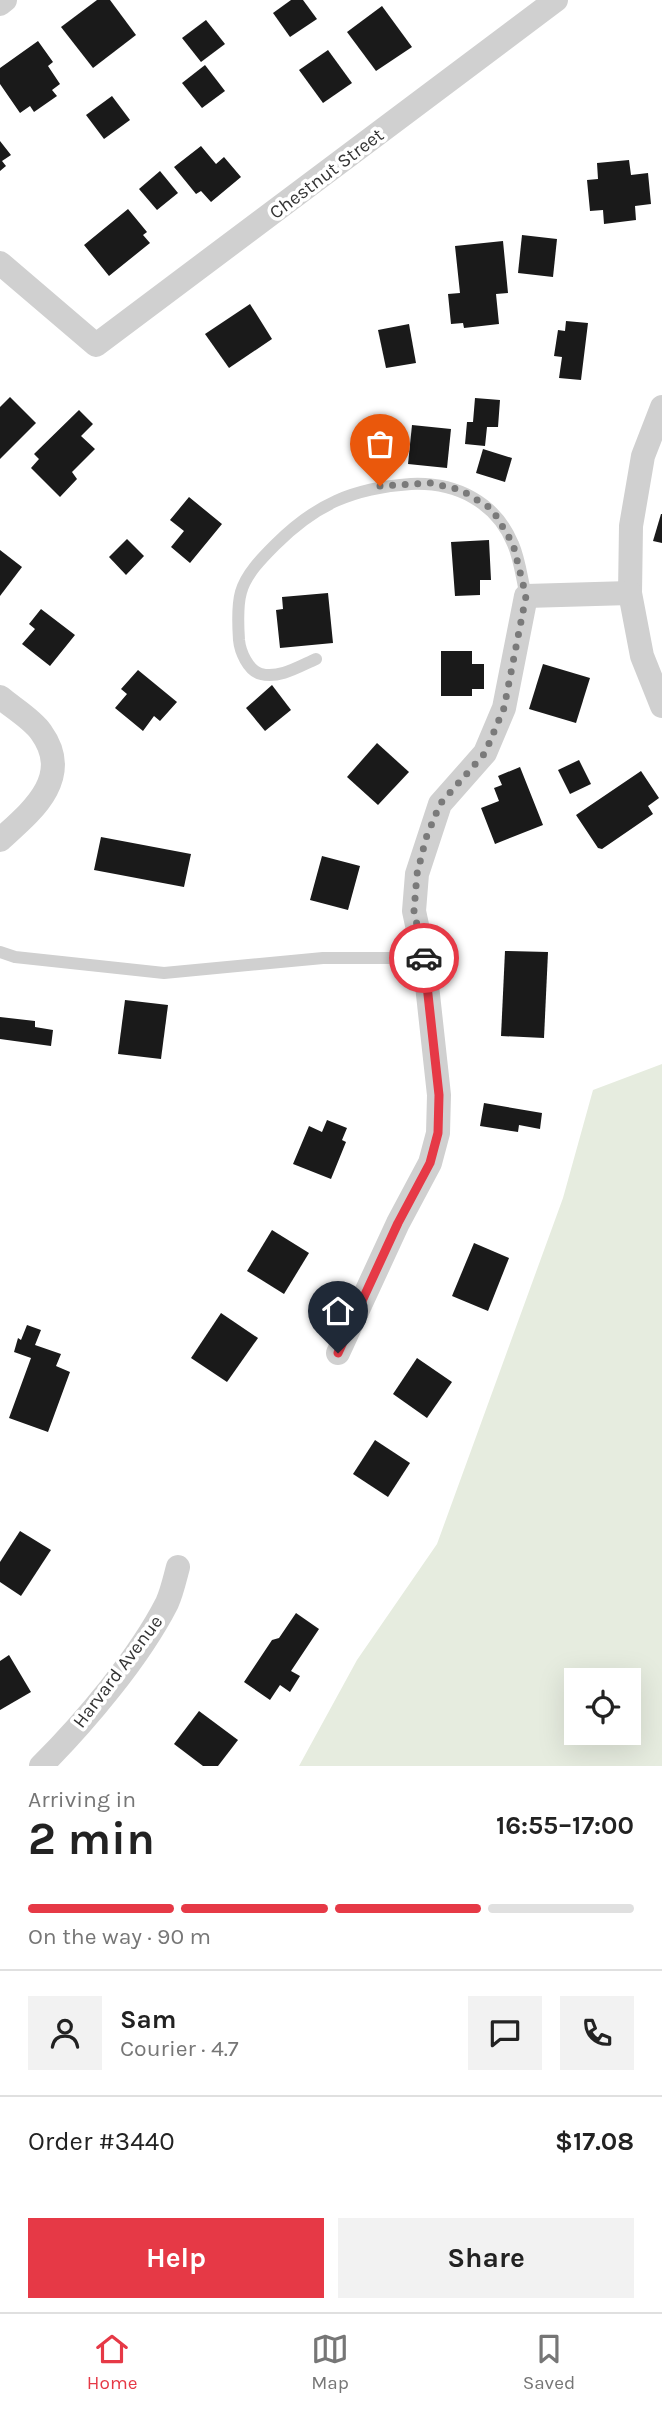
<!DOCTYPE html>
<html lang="en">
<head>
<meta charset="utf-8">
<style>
	body { margin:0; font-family:Karla,sans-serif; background:#f2f2f2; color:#222; height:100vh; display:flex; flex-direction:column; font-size:26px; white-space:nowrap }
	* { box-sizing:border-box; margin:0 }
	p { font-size:23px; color:#767676 }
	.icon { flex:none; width:38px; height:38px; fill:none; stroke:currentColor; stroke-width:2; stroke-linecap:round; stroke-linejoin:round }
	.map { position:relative; height:1766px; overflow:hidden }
	.panel { display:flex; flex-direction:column; background:#fff; flex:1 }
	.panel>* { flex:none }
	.tools { position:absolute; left:564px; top:1668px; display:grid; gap:14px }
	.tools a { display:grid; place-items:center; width:77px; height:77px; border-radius:0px; background:#fff; box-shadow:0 7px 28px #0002; font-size:35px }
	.pin { position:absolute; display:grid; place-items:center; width:60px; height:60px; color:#fff; margin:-72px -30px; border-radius:50% 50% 50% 0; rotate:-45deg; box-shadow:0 0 7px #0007 }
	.pin .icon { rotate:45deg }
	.courier { position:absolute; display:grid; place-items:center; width:70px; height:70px; margin:-35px; border:5px solid #e63946; border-radius:50%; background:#fff; color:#222; box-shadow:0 2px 9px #0007 }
	.summary em { font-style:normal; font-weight:700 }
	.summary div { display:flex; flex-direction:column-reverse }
	.summary { display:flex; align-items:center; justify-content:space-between; height:119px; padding:0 28px }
	h1 { font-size:46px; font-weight:700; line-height:52px }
	.bar { display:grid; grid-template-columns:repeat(4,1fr); gap:10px 7px; align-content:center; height:84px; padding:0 28px }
	.bar i { height:9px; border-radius:5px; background:#e0e0e0 }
	.bar .selected { background:#e63946 }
	.bar p { grid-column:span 4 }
	.line { display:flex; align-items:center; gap:18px; padding:0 28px; border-top:2px solid #e0e0e0 }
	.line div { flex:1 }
	.round { display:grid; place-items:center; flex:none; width:74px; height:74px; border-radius:0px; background:#f2f2f2 }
	.primary-button { display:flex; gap:14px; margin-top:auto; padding:14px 28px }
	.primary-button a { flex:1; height:80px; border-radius:0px; background:#e63946; color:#fff; font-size:28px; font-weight:700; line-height:80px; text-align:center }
	.primary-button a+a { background:#f2f2f2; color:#222 }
	.tab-bar { display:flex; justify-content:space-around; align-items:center; height:98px; border-top:2px solid #e0e0e0; background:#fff; font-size:19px; color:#767676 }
	.tab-bar a { display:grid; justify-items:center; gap:4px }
	.tab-bar .selected { color:#e63946 }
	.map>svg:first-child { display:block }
</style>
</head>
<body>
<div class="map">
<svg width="662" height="1766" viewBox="0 0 662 1766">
	<rect width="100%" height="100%" fill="#fff"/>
	<path fill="#e6ecdf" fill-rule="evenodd" d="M 662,1064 L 662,1766 L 299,1766 L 357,1660 L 437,1544 L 563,1198 L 593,1090 ZM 576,1680 L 628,1680 L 628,1732 L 576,1732 Z"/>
	<g fill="#1a1a1a">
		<polygon points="97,0 110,0 136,35 93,68 61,27"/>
		<polygon points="291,0 303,0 317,19 290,37 273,13"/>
		<polygon points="382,6 412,47 376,71 347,32"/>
		<polygon points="206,20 225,44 201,62 182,38"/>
		<polygon points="38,41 53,62 48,66 60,84 52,90 57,96 34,112 30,106 20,113 0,84 0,68"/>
		<polygon points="328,50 352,83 323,103 299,70"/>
		<polygon points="205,65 225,91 202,108 182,83"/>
		<polygon points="112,96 130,120 104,139 86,115"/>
		<polygon points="0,141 11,155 2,161 6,166 0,171"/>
		<polygon points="201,146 216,164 224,157 241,177 211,202 201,191 196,194 174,167"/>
		<polygon points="629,160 631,175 648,173 651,204 635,206 636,220 604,224 603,210 590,211 587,180 598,179 597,163"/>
		<polygon points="160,171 178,193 157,210 139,189"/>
		<polygon points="128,209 147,232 143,235 150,243 109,276 84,245"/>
		<polygon points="522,235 557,239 553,277 518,273"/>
		<polygon points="503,241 508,293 496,294 499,324 464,328 463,323 451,324 448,294 460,293 455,246"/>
		<polygon points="250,304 272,339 229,368 205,334"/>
		<polygon points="566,321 588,323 581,380 559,378 562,357 554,356 558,330 565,331"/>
		<polygon points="409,324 416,363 386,368 378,330"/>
		<polygon points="10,397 36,423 0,459 0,407"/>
		<polygon points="475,398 500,400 498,427 487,427 485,446 465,444 467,422 473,422"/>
		<polygon points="79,410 93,424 81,436 95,449 72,472 77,479 60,497 31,468 39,459 34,454"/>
		<polygon points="412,425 451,429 447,468 408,464"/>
		<polygon points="483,449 512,458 505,482 476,473"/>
		<polygon points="189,497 222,524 190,563 171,547 184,531 170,520"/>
		<polygon points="661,514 662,514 662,543 653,541"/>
		<polygon points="127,539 144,556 126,575 109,557"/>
		<polygon points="489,540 491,580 480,580 480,595 455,596 451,542"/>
		<polygon points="0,550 22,567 0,596"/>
		<polygon points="328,593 333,643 280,648 276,610 283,609 282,597"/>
		<polygon points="41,609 75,635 50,666 22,644 35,629 29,624"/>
		<polygon points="441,651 472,651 472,664 484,664 484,689 472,689 472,696 441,696"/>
		<polygon points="543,664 590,678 576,723 529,709"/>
		<polygon points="138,670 177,702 160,721 154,716 143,731 115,708 127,694 121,689"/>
		<polygon points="272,685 291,710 265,731 246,708"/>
		<polygon points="377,743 409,772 378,805 347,777"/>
		<polygon points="579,760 591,784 570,794 558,770"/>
		<polygon points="520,767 543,825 495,844 481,808 499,801 494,788 502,785 498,776"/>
		<polygon points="641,771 659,798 648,806 653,814 602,849 598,848 576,815"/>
		<polygon points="101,837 191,854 184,887 94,870"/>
		<polygon points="322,856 360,866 348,910 310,900"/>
		<polygon points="505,951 548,952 544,1038 501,1036"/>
		<polygon points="125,1000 168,1005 161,1059 118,1054"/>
		<polygon points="0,1017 35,1021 35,1027 53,1030 51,1046 0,1039"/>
		<polygon points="484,1103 542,1113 540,1129 519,1125 518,1132 480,1126"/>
		<polygon points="327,1120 347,1128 342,1140 346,1142 331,1179 293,1164 309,1126 322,1132"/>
		<polygon points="272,1230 309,1253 284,1294 247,1271"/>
		<polygon points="474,1243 509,1258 488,1311 452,1296"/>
		<polygon points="221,1313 258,1338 227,1382 191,1358"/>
		<polygon points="27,1325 41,1330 35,1345 61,1354 56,1366 70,1372 48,1432 9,1418 31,1358 14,1352 18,1338 21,1340"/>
		<polygon points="417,1358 452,1382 427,1418 393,1394"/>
		<polygon points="375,1440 410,1463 388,1497 353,1474"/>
		<polygon points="20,1531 51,1550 21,1596 0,1582 0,1562"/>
		<polygon points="296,1613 319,1629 291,1671 300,1676 290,1692 280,1685 270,1700 244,1682 272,1640 279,1638"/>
		<polygon points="9,1655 31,1692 0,1710 0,1661"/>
		<polygon points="199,1711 238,1740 218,1766 203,1766 174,1744"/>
	</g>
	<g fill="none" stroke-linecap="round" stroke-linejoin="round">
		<g stroke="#d0d0d0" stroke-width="12">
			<path d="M 316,659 C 300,666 279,679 261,674 C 248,671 240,651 239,640 C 238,625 237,606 241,592 C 246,574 262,558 275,545 C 316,504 353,488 411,484 C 456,482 496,502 513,544 C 520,560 522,580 526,596"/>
			<polyline points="0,952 15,957 164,973 323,958 424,958"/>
		</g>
		<g stroke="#d0d0d0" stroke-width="24">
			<polyline points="0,4 5,0"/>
			<polyline points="0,263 96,345 556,0"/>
			<polyline points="662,407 643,456 631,526 630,593 642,656 662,706"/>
			<path d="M 0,697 C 13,708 32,719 41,732 C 74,778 31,812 0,840"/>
			<polyline points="338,1353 398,1223 430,1163 438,1133 439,1095 424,958 414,911 417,874 440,804 485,753 504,708 526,596 630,593"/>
			<path d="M 41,1766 C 85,1722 139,1658 167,1603 C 172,1592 175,1578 178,1567"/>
		</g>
	</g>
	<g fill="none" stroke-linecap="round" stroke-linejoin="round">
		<polyline stroke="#7a7a7a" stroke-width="7" stroke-dasharray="0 12.6" points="380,486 430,483 461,490 492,509 513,544 526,596 504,708 485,753 440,804 426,838 417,874 414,911 424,958"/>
		<polyline stroke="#e63946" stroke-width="9" points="338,1353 398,1223 430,1163 438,1133 439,1095 424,958"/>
	</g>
	<g text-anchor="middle" stroke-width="7" stroke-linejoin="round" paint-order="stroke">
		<g font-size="19" fill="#333" stroke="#fff">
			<text transform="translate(326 173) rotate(-37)" y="7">Chestnut Street</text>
			<text transform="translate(117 1671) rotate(-53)" y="7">Harvard Avenue</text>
		</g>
	</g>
</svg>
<div class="tools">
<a><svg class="icon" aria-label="locate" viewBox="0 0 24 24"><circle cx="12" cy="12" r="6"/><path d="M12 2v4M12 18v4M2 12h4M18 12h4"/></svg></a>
</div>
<div class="pin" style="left:380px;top:486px;background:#ea580c"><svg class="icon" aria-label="bag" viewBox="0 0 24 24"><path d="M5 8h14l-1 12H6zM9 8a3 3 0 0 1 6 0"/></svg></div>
<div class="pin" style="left:338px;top:1353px;background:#1f2937"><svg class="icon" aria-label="home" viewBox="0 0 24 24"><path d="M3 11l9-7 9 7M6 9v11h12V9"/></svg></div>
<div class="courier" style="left:424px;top:958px"><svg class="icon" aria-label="car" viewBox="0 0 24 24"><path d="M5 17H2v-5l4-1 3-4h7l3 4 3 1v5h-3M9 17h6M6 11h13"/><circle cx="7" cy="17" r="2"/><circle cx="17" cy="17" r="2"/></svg></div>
</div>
<section class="panel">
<div class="summary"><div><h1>2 min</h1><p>Arriving in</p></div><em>16:55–17:00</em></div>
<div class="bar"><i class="selected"></i><i class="selected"></i><i class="selected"></i><i></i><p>On the way · 90 m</p></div>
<div class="line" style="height:126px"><a class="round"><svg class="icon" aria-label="person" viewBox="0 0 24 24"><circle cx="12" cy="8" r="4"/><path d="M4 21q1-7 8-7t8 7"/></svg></a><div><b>Sam</b><p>Courier · 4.7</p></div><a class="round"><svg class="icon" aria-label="chat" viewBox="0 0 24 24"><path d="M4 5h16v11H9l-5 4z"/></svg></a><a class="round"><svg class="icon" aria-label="phone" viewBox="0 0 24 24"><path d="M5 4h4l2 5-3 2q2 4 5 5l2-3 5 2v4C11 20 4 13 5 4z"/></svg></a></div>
<div class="line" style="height:91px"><div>Order #3440</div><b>$17.08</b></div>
<div class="primary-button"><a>Help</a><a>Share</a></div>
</section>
<nav class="tab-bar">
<a class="selected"><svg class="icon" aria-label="home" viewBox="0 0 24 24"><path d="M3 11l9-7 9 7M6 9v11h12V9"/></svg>Home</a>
<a><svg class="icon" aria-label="map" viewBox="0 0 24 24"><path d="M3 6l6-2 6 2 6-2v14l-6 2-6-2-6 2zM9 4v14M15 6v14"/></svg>Map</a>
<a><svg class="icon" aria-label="saved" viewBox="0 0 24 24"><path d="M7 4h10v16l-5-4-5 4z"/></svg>Saved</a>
</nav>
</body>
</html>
